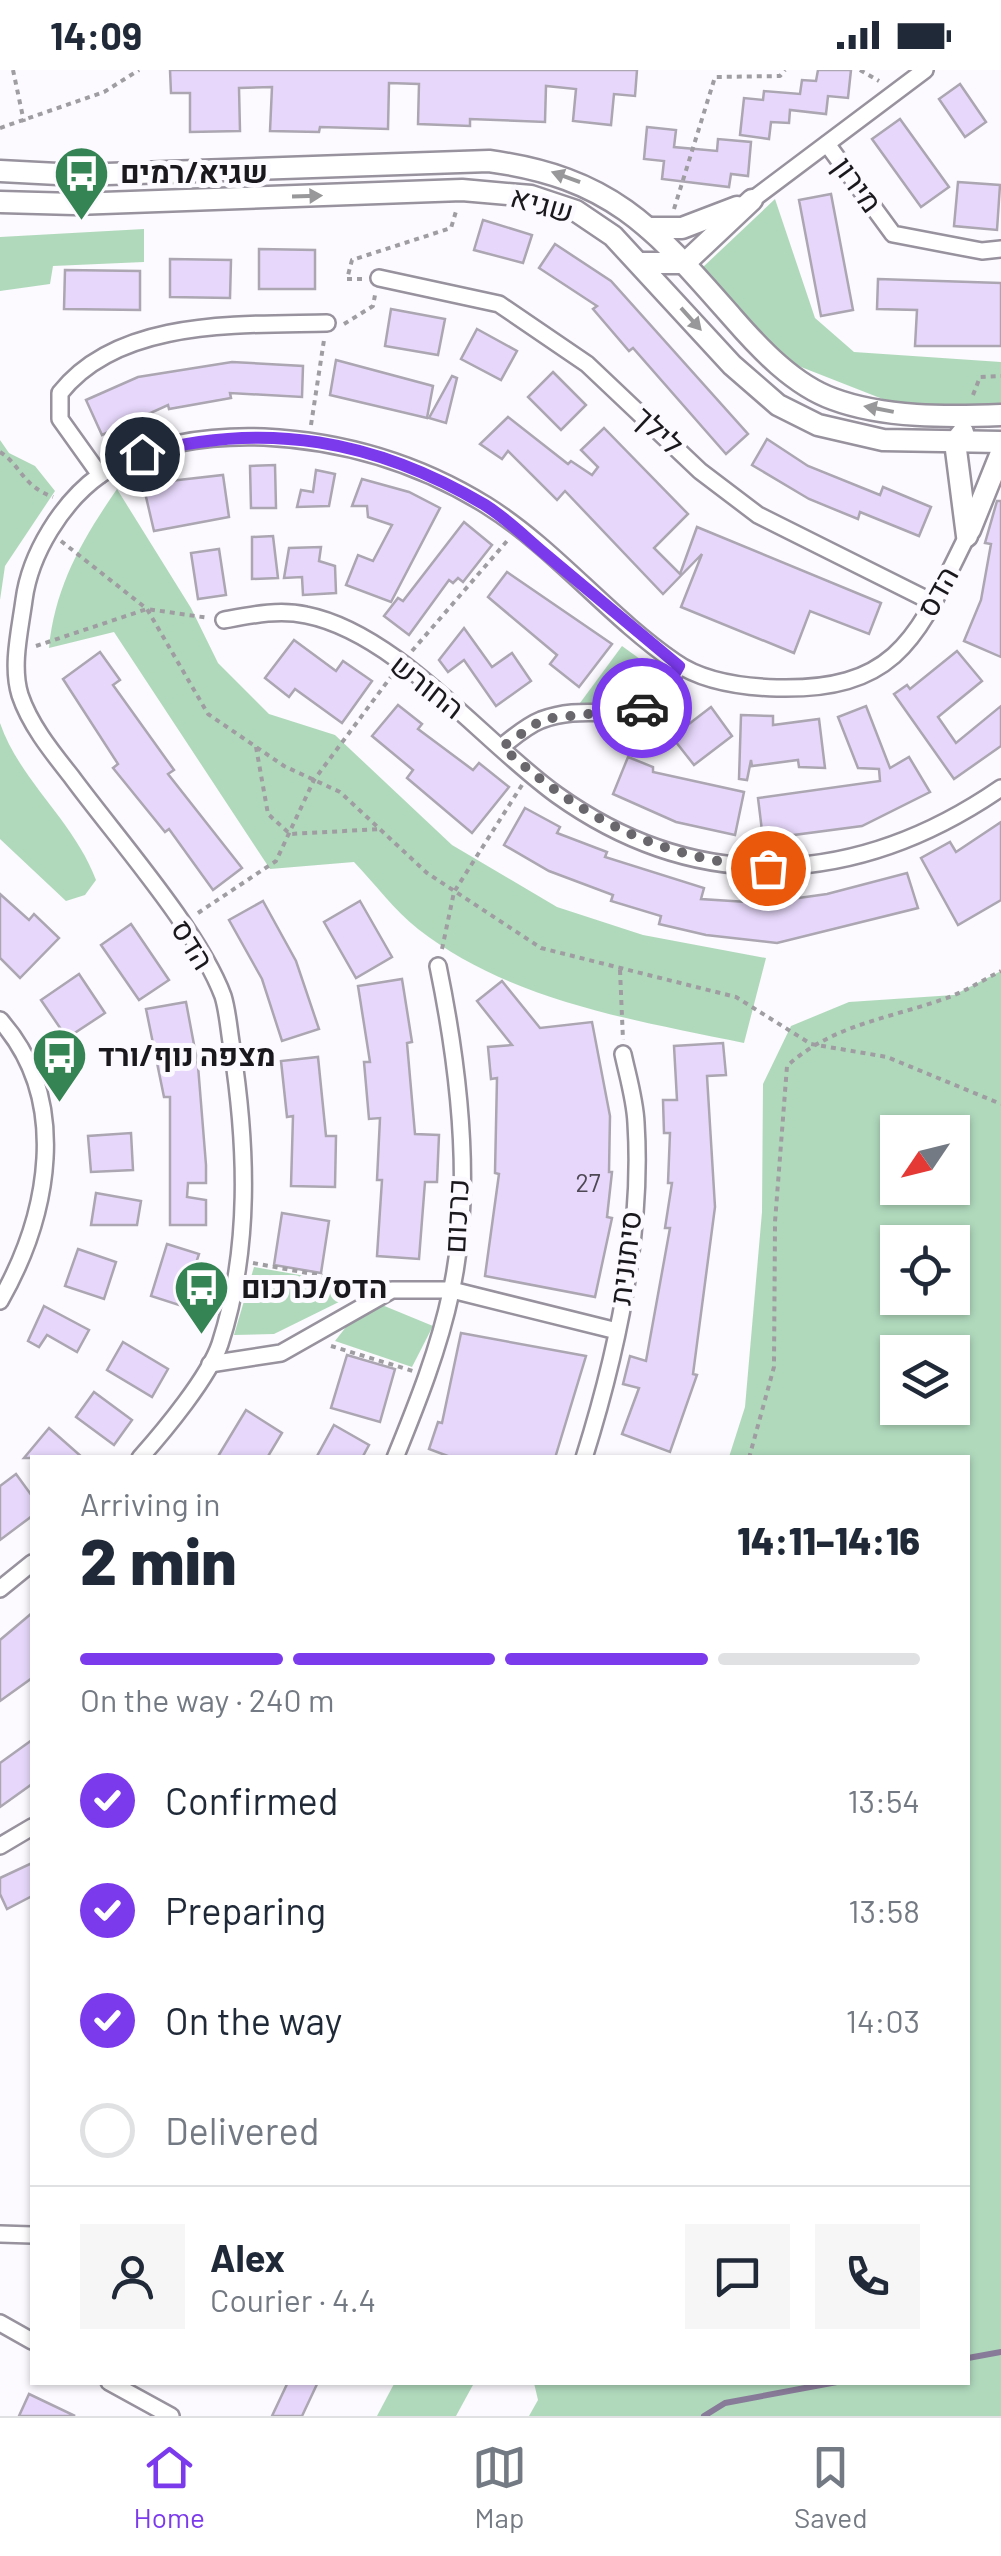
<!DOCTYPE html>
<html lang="en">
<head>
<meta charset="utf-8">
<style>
	body { margin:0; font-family:Barlow,Heebo,sans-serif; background:#f6f6f7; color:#1f2937; height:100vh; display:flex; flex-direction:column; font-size:38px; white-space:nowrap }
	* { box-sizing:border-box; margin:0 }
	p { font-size:32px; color:#747a83 }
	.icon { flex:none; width:55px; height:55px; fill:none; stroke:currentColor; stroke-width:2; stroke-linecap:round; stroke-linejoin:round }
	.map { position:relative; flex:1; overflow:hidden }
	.sheet { position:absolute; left:30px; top:1385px; width:940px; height:930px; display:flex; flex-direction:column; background:#fff; border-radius:0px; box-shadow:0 2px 8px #0004 }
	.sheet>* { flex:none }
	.needle { width:65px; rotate:235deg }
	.controls { position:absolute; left:880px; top:1045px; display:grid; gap:20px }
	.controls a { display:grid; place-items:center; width:90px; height:90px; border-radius:0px; background:#fff; box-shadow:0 2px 8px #0004; font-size:50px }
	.pin { position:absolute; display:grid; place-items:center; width:85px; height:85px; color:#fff; margin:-42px; border:5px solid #fff; border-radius:50%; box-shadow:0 2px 10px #0007 }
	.courier { position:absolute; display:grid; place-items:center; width:100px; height:100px; margin:-50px; border:8px solid #7c3aed; border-radius:50%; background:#fff; color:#222; box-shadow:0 2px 12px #0007 }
	.headline em { font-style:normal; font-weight:800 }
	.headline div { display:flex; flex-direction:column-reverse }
	.headline { display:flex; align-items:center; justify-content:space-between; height:170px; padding:0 50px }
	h1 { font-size:65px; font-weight:800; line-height:75px }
	.bar { display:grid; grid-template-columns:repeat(4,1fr); gap:15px 10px; align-content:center; height:120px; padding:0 50px }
	.bar i { height:12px; border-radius:8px; background:#e0e1e3 }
	.bar .current { background:#7c3aed }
	.bar p { grid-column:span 4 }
	.line { display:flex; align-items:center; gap:25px; padding:0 50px; border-top:2px solid #e0e1e3 }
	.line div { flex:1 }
	.round { display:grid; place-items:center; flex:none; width:105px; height:105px; border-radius:0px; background:#f6f6f7 }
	ol { padding:0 50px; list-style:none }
	li { display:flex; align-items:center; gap:30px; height:110px }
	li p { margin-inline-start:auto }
	li .icon { padding:10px; border-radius:50%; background:#7c3aed; color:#fff; stroke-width:4 }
	li:last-child { color:#747a83 }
	li i { width:55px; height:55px; border:5px solid #e0e1e3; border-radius:50% }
	.status { display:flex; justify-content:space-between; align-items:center; height:70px; padding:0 50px; background:#fff; direction:ltr }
	.status svg { height:28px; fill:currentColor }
	.menu { display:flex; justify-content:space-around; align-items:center; height:140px; border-top:2px solid #e0e1e3; background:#fff; font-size:28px; color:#747a83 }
	.menu a { display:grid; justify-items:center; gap:5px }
	.menu .current { color:#7c3aed }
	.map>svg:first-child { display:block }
</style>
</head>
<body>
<div class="status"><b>14:09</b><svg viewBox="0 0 49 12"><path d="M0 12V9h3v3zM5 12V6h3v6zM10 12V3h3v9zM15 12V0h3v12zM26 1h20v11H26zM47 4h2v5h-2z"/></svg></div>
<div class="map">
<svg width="1001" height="2346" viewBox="0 0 1001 2346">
	<rect width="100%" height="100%" fill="#fcfafe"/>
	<g fill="#b0d9bc" fill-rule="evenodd">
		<polygon points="775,129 815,248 854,282 1001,292 1001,334 903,337 773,286 702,198"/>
		<polygon points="144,159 144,192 53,196 50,214 0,221 0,167"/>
		<polygon points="0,370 9,383 35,396 55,421 5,496 0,530"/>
		<path d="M 117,419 L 191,538 L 218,593 L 269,644 L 335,665 L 452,775 L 557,837 L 643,865 L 766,888 L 744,973 C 634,950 510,931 418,859 C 395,841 375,814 354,792 L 270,799 L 114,562 L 49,578 C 55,516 82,470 117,419 Z"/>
		<polygon points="622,576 662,605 621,635 580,633"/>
		<path d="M 0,653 C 20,711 74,751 96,810 L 85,825 L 66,831 L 0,769 Z"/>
		<path d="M 1001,901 L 1001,2346 L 529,2346 L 538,2330 L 534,2313 L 968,2312 L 968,1388 L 729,1387 L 745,1337 L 762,1142 L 763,1014 L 791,956 L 849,932 L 954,925 ZM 898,1062 L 952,1062 L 952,1118 L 898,1118 ZM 898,1172 L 952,1172 L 952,1228 L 898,1228 ZM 898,1282 L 952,1282 L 952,1338 L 898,1338 Z"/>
		<polygon points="254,1197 340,1212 349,1227 274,1264 234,1265"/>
		<polygon points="382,1235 433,1256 412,1297 335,1271 346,1257"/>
		<polygon points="395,2312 474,2312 474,2313 456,2346 377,2346"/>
	</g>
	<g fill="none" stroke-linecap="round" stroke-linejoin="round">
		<g stroke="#887b99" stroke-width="6">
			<polyline points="968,2288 1001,2282"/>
			<polyline points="704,2346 725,2333 837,2312"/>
		</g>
	</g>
	<g fill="#e7d8fb" stroke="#aba6b1" stroke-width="2.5">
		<polygon points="170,0 637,0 635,26 614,24 611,55 573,51 576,19 546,16 545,52 470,49 470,56 418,54 419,14 389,13 388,59 320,57 319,62 270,61 272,17 239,18 240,61 190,62 190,23 171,23"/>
		<polygon points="818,0 851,0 848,28 828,26 826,44 790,40 789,53 771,52 769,69 740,65 744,28 763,30 764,21 800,24 802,10 816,11"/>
		<polygon points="960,14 986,52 965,67 939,29"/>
		<polygon points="900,49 949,117 921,137 872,69"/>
		<polygon points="647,57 676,60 674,77 717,81 718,69 751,72 748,106 731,104 729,117 662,109 664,91 644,89"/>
		<polygon points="958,112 1000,115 997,160 954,156"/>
		<polygon points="831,124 853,240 821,246 799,130"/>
		<polygon points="483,150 532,165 523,193 474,180"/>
		<polygon points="555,174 611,211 748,364 726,384 633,278 629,281 593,239 597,236 539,198"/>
		<polygon points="259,179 315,180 315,219 259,219"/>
		<polygon points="170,189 231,190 230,228 170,227"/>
		<polygon points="65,200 140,201 140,240 64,239"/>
		<polygon points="878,209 1001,213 1001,276 915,276 917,240 877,239"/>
		<polygon points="391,239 445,249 438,285 385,276"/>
		<polygon points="477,259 517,281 501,310 461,289"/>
		<polygon points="336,290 433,316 427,348 330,325"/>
		<polygon points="232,292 303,296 302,327 230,323 231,328 169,339 168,335 102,365 86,330 138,307"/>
		<polygon points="553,302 586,335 561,360 528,327"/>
		<polygon points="452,306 457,308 446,353 429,348"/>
		<polygon points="508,347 568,394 571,391 592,405 598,397 581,380 604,358 688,444 654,478 680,504 697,457 881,533 869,564 810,541 794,583 681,537 702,484 663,524 565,421 557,430 508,381 502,389 480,374"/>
		<polygon points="767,369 808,396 880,425 883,417 931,437 919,466 860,442 858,449 809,429 752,395"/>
		<polygon points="275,395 276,438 251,438 250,396"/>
		<polygon points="316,400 335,404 329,436 297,437 301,420 313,422"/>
		<polygon points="223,405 229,447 154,461 143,414"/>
		<polygon points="362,409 409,422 440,438 391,532 346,515 358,485 373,491 392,455 368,447 367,436 352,436"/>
		<polygon points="997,431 1001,431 1001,587 964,571 981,530 991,474 985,473"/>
		<polygon points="464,452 492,475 463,512 458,508 453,513 449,510 409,565 384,546 398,528 403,531"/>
		<polygon points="273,466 278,508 252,509 252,467"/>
		<polygon points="321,477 319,491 335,496 336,523 303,525 302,507 284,508 289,478"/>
		<polygon points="219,479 226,525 198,529 191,483"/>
		<polygon points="507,502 612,574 579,617 550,594 557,585 488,527"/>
		<polygon points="464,558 492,597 512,583 531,611 496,636 464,590 448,602 439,590"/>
		<polygon points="294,570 336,601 343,591 372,611 342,653 295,619 289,627 265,608"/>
		<polygon points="957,581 982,611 938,647 956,673 1001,636 1001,676 954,709 894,624 907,615 910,619"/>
		<polygon points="100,582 120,610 113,615 174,700 168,704 242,798 213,820 169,759 165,762 113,698 118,694 63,609"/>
		<polygon points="398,635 422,654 418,659 473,700 479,693 509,717 472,763 407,708 413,700 372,666"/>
		<polygon points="866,636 890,698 909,687 930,722 862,756 763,769 758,728 880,711 879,699 858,698 838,647"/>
		<polygon points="711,637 732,666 694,695 672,667"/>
		<polygon points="741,645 773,646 773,655 819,649 825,698 799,697 798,690 752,696 751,690 747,710 739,709"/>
		<polygon points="628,687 653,697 653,702 744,722 735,765 676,752 613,724"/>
		<polygon points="525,738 560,757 557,763 607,782 605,787 704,818 701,829 763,833 827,824 907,803 918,838 777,873 706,865 659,854 661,846 611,831 613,825 549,801 504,775"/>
		<polygon points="1001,752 1001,830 958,855 921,788 950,772 956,782"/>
		<polygon points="0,824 29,850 34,844 59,868 20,908 0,888"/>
		<polygon points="263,831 296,891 319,959 282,971 262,909 229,850"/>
		<polygon points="360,831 392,887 356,908 324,852"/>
		<polygon points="131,854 169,910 139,930 101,875"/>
		<polygon points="79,904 105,943 67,968 41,930"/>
		<polygon points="402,909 412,972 407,973 415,1064 439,1065 437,1112 425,1112 419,1189 377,1186 382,1110 377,1110 380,1048 369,1049 364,992 370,992 358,916"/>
		<polygon points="502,911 540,958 592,952 610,1046 609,1102 612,1102 607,1147 612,1148 595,1227 485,1206 499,1104 495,1103 497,1008 491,1009 488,977 512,975 477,931"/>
		<polygon points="186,932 198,996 206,1095 206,1113 188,1113 187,1127 206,1130 206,1155 170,1155 170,1027 164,1027 146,939"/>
		<polygon points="723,973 726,1005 707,1006 715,1137 693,1304 697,1305 670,1382 622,1364 639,1318 623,1314 630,1286 646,1291 670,1158 665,1158 672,1113 668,1113 670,1063 664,1063 663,1030 677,1030 674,976"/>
		<polygon points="318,987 326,1066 336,1066 335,1117 291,1116 293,1046 287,1047 281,991"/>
		<polygon points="131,1063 133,1100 91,1102 88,1066"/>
		<polygon points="96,1123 141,1131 137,1155 91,1155"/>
		<polygon points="282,1143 329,1151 321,1203 274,1195"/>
		<polygon points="167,1174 199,1184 182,1236 151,1226"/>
		<polygon points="78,1179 116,1192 104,1229 65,1216"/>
		<polygon points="44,1236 89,1260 77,1282 47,1265 39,1277 28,1271"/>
		<polygon points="461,1263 586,1286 555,1388 453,1388 429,1379 438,1352 442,1353"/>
		<polygon points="123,1272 168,1299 152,1327 107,1300"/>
		<polygon points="347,1285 395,1299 380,1352 331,1338"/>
		<polygon points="94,1322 132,1350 114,1375 76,1347"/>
		<polygon points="246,1340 282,1363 267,1388 217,1388"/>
		<polygon points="334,1355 369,1375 362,1388 316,1388"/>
		<polygon points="49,1358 83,1388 24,1388"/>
		<polygon points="16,1404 32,1426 32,1446 0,1470 0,1416"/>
		<polygon points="32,1543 32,1608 0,1631 0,1570"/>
		<polygon points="32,1670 32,1714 0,1737 0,1693"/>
		<polygon points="32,1793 32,1826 7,1839 0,1824 0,1808"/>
		<polygon points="288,2312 318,2312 302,2346 272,2346"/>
		<polygon points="29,2324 75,2346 19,2346"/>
	</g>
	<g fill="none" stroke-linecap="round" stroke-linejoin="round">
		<defs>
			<g id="street">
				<polyline points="827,74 893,164 982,181 1001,179"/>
				<polyline points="752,130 925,0"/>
				<polyline points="379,208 499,234 587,294 700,401 758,445 934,533"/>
				<path d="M 100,405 L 60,349 L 60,323 C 119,248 240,255 327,253"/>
				<path d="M 224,550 C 251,545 279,539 306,545 C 397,563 483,672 557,725 C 701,828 860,815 1001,718"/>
				<path d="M 501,677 C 514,667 526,656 541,650 C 603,627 636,671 679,596"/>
				<path d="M 0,950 C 71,1030 49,1145 0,1231"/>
				<polyline points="210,1294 281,1283 392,1220 452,1220 617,1261"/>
				<path d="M 140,1388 C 164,1361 209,1307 220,1274 C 251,1179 247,1076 232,978 C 229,962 228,942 223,926 C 198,859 115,766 71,706 C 52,682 30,655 20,625 C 11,596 20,560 24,530 C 30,484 62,432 100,405 C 146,373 210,365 264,367 C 344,371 418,393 486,435 C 555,478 608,546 675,592 C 703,612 744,617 777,618 C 900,621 918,564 967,466"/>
				<path d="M 395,1388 C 417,1334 439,1279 451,1222 C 474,1119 459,998 438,896"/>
				<path d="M 584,1388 C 617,1283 643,1163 636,1053 C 635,1030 628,1007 623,984"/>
				<polyline points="0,1519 32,1493"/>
				<polyline points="0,1776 32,1757"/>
				<polyline points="0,2164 32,2165"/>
				<polyline points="0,2253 32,2271"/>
				<polyline points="109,2312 171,2346"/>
			</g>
			<g id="secondary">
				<path d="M 0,101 L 77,105 L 489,91 C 613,108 654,158 733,248 C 760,279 794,315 833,329 C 884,348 948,347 1001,345"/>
				<polyline points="0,132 75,134 462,120 531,126 576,141 613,166 732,295 778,335 818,355 883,370 1001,372"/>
				<polyline points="648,158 682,158 737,137"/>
				<polyline points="641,193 685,193 752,130"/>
				<polyline points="963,362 955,372 967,466"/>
				<polyline points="970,460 1001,383"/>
			</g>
		</defs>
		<use href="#street" stroke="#97929d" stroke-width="20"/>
		<use href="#secondary" stroke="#97929d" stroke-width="25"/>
		<g stroke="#9f9da1" stroke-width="4" stroke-dasharray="5 5" stroke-linecap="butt">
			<polyline points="13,0 24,52"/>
			<polyline points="860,0 879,11"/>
			<polyline points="0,58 104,22 139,0"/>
			<polyline points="674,139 715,7 780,6 785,0"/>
			<polyline points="362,209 347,209 352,190 451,158 457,138"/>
			<polyline points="344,254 373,236 375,225"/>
			<polyline points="973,325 980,307 1001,306"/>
			<polyline points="311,355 324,270"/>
			<path d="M 0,382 C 22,396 21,415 53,427"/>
			<polyline points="61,471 147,539 208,644 284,696 340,722 427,803 541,878 736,927 811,974 887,987 1001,1034"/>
			<polyline points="36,576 147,539 209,548"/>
			<polyline points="412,581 507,471"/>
			<polyline points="256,677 268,744 290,764 381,759"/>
			<polyline points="198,843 276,791 314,710 393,604"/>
			<polyline points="442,879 454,822 522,715"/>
			<polyline points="620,900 623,970"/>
			<polyline points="253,1193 367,1214"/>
			<polyline points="331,1276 413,1301"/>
			<path d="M 749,1388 L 774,1297 L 775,1152 L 787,996 C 834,953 894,948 952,926 C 969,919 985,909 1001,901"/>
		</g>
		<use href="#street" stroke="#fff" stroke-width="15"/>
		<use href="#secondary" stroke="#fff" stroke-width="20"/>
	</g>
	<defs><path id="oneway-solid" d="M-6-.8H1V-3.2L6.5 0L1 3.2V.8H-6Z" transform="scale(2.5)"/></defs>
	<g fill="#989799">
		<use href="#oneway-solid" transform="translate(566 107) rotate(-160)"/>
		<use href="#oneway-solid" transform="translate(307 126) rotate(-2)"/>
		<use href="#oneway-solid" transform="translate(691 249) rotate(48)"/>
		<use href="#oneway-solid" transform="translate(879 339) rotate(-169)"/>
	</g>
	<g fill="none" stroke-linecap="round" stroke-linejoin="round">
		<path stroke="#69676b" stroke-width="10" stroke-dasharray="0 18" d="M 642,638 L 543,649 L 502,677 C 584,750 658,788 768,798"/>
		<path stroke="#7c3aed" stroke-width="12" d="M 142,384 C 265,350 376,370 485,435 C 506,448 525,467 544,483 C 589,521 634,558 679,596 L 664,622 L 642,638"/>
	</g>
	<defs>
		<symbol id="bus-pin" viewBox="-11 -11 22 30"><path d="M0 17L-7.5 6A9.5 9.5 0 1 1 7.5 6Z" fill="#358454" stroke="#fcfafe"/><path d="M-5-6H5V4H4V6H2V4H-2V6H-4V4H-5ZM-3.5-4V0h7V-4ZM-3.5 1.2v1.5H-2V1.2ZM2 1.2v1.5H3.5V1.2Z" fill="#fff"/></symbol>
	</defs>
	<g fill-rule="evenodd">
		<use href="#bus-pin" x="50" y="72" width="63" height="86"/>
		<use href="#bus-pin" x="28" y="954" width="63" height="86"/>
		<use href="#bus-pin" x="170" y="1186" width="63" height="86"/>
	</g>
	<g text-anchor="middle" stroke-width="10" stroke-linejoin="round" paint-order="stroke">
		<g font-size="25" fill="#4d4854">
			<text x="588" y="1122">27</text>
		</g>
		<g font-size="30" font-weight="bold" fill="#1a181c" stroke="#fcfafe" text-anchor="start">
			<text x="120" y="113">שגיא/רמים</text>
			<text x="98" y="996">מצפה נוף/ורד</text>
			<text x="241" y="1228">הדס/כרכום</text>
		</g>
		<g font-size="30" fill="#1a181c" stroke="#fcfafe">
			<text transform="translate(857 115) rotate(54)" y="10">מירון</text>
			<text transform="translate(542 135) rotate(16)" y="10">שגיא</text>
			<text transform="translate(658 361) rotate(43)" y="10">לילך</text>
			<text transform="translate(938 522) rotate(-61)" y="10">הדס</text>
			<text transform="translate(427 617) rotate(38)" y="10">החורש</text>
			<text transform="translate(192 875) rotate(58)" y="10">הדס</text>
			<text transform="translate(457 1146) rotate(-87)" y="10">כרכום</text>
			<text transform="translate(626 1188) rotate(-83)" y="10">סיתונית</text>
		</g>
	</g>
</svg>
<div class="controls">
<a><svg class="needle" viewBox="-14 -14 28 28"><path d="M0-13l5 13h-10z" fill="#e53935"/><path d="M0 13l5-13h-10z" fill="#747a83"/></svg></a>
<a><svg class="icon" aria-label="locate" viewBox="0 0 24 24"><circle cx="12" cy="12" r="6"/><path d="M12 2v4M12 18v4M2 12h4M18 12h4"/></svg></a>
<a><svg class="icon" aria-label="layers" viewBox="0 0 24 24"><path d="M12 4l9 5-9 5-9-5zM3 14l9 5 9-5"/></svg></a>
</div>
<div class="pin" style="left:768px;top:798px;background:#ea580c"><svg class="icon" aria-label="bag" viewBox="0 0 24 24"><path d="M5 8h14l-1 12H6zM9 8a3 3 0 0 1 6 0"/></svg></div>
<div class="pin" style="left:142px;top:384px;background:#1f2937"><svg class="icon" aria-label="home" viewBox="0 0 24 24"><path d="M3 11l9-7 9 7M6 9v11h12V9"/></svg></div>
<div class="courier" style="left:642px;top:638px"><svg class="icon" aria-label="car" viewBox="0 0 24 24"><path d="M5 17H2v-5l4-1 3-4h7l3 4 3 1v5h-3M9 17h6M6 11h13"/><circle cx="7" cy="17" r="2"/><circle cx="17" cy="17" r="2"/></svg></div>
<section class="sheet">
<div class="headline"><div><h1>2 min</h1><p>Arriving in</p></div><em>14:11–14:16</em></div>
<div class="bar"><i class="current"></i><i class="current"></i><i class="current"></i><i></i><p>On the way · 240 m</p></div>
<ol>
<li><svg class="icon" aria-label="check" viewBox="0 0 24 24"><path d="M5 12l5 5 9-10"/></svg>Confirmed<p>13:54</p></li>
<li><svg class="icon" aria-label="check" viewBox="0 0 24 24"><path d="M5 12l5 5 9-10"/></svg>Preparing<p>13:58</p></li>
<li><svg class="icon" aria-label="check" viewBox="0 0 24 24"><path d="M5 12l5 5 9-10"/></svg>On the way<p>14:03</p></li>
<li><i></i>Delivered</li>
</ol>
<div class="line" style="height:180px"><a class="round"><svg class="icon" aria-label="person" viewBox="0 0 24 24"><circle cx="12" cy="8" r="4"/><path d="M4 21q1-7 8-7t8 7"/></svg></a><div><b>Alex</b><p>Courier · 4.4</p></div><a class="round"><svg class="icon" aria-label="chat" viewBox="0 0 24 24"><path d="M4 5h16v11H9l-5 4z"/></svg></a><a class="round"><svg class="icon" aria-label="phone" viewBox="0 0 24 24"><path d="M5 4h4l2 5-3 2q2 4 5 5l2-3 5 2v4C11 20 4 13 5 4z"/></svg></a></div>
</section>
</div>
<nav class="menu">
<a class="current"><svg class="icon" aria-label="home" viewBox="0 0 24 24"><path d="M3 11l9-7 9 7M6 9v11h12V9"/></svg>Home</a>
<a><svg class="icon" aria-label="map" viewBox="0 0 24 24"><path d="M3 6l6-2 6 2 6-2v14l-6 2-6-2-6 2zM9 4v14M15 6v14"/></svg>Map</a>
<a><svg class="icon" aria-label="saved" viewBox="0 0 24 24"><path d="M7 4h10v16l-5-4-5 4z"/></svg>Saved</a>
</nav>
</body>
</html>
